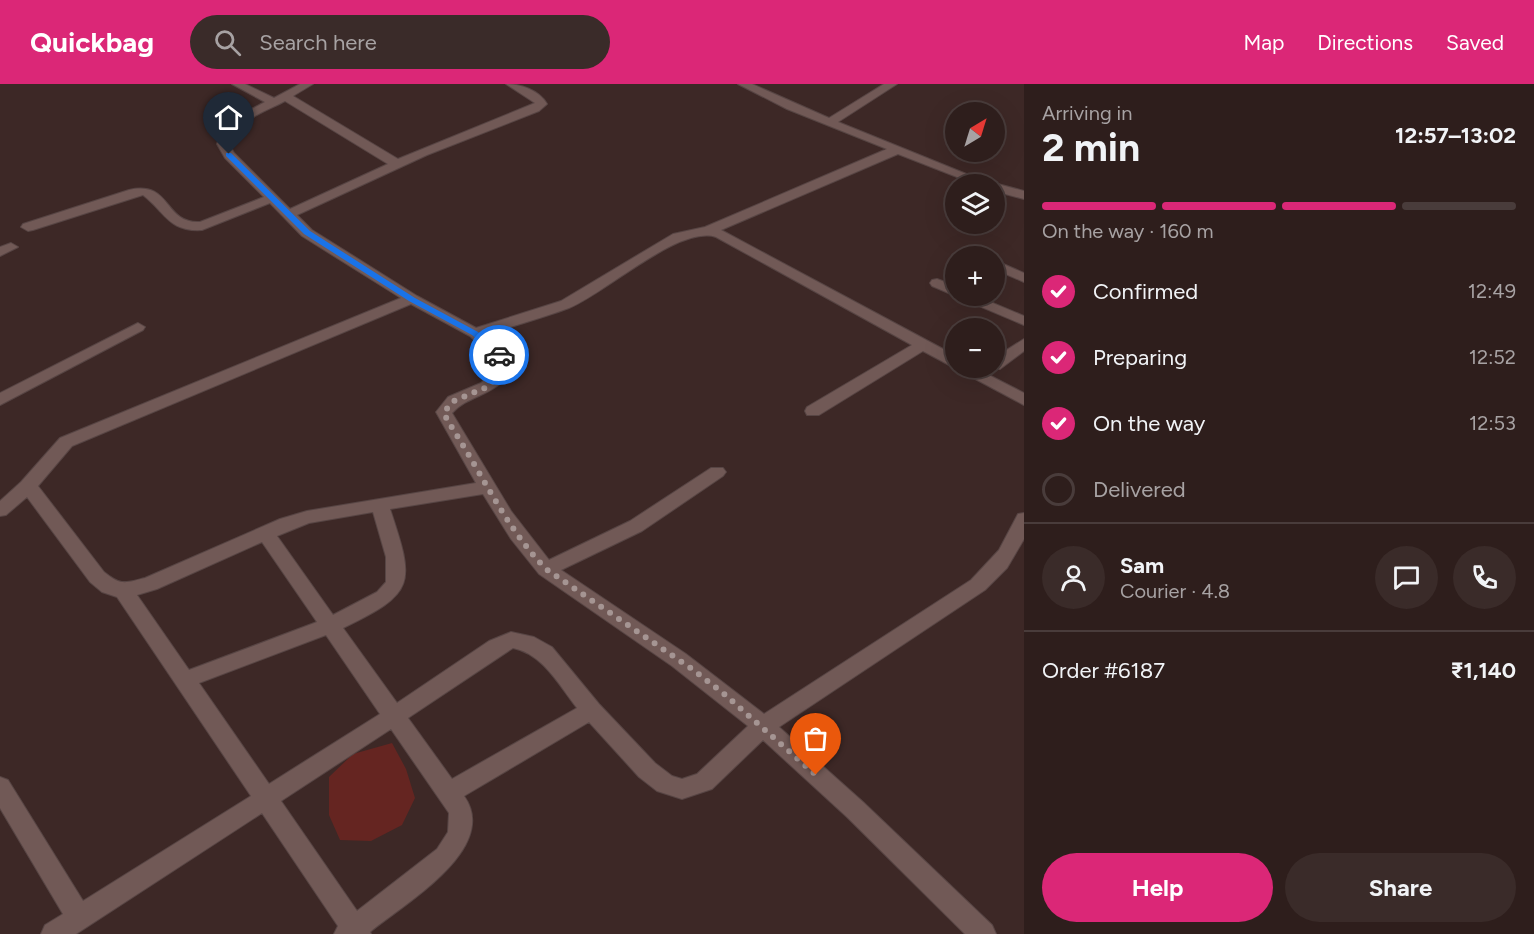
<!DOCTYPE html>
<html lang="en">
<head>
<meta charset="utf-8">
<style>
	body { margin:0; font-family:Figtree,sans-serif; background:#3a2b29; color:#f1f3f6; height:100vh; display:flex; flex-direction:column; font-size:22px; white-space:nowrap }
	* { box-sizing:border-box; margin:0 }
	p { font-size:20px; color:#a7a2a3 }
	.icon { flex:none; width:33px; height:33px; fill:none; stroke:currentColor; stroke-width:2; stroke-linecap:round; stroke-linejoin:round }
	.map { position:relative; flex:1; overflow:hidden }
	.side { display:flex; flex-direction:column; background:#2e1e1c; width:510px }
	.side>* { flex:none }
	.needle { width:39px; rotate:38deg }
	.fabs { position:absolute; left:945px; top:18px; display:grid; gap:12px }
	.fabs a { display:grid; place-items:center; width:60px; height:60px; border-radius:50%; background:#2e1e1c; box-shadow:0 6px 24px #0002,0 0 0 2px #493c3b; font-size:30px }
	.pin { position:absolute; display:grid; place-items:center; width:51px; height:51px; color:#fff; margin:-62px -26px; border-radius:50% 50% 50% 0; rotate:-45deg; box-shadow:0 0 6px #0007 }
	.pin .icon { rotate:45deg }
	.courier { position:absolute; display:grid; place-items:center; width:60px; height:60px; margin:-30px; border:4px solid #1a73e8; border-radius:50%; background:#fff; color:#222; box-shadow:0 2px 8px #0007 }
	.head em { font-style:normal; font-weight:700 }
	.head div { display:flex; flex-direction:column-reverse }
	.head { display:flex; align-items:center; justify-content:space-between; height:102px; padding:0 18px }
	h1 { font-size:39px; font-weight:700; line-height:45px }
	.bar { display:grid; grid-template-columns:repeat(4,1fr); gap:9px 6px; align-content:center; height:72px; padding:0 18px }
	.bar i { height:8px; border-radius:4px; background:#493c3b }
	.bar .selected { background:#db2777 }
	.bar p { grid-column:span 4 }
	.line { display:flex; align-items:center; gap:15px; padding:0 18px; border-top:2px solid #493c3b }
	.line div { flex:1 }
	.round { display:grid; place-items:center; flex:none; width:63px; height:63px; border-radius:32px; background:#3a2b29 }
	ol { padding:0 18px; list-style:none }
	li { display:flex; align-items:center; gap:18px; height:66px }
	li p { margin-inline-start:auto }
	li .icon { padding:6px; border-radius:50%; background:#db2777; color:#fff; stroke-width:4 }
	li:last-child { color:#a7a2a3 }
	li i { width:33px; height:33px; border:3px solid #493c3b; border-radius:50% }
	.button { display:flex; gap:12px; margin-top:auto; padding:12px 18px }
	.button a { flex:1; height:69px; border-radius:36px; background:#db2777; color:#fff; font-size:24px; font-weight:700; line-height:69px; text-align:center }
	.button a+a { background:#3a2b29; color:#f1f3f6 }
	header { display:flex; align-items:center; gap:36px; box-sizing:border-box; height:84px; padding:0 30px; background:#db2777; color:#fff }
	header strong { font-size:28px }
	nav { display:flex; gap:33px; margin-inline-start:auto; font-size:21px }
	.search { width:420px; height:54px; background:#3a2b29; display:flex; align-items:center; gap:15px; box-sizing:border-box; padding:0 21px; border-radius:33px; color:#a7a2a3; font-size:22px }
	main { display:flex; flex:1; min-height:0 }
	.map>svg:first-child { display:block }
</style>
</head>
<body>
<header>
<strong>Quickbag</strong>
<div class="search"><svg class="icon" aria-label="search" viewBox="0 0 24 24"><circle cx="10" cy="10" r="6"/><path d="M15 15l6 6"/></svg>Search here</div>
<nav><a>Map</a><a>Directions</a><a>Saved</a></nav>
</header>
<main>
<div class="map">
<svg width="1024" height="850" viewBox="0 0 1024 850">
	<rect width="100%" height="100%" fill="#3d2826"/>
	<polygon fill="#652521" points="392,659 406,685 415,714 402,741 371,757 340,756 329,731 329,693 353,670"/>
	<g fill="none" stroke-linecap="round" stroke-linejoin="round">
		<defs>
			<g id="street">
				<path d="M 232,0 L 245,0 L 274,14 L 300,0 L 313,0 L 293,12 L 398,75 L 535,19 L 506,0 C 520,0 539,6 547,20 L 539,27 L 427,71 L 297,131 L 312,146 L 417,212 L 476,244 L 561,217 L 673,150 L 705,143 L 887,65 L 787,25 L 738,0 L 752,0 L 829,34 L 884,0 L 897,0 L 838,38 L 991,100 L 994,99 L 1024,107 L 1024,115 L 994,107 L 994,100 L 975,100 L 898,70 L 721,146 L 956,272 L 956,284 L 975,284 L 1024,309 L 1024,321 L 923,267 L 819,331 L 807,331 L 805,327 L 807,323 L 912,261 L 716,153 C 679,141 606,209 569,224 C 542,234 513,242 485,251 L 511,275 C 508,312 472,307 452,329 L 511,427 L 549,476 L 630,437 L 711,384 L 723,384 L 726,388 L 723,392 L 642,447 L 561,486 L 686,570 L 764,630 L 971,496 L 999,466 L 1018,430 L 1024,429 L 1024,455 L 1007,484 L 985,506 L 779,643 L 863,718 L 992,841 L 996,850 L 965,850 L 847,733 L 763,656 L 712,705 L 682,715 L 657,707 L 639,693 L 589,638 L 464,712 C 501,764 404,820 370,848 L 371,850 L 334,850 L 338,842 L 262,729 L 76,850 L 41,850 L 45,841 L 63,830 L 0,724 L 0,693 L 8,696 L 83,817 L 251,712 L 117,513 L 102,508 L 90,498 L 27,413 L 6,431 L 0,432 L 0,417 L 21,398 L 60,354 L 401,214 L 302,152 L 270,119 L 202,146 C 169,148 166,129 143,111 L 33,146 L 28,147 L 21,143 L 23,140 L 129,106 C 172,96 163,140 200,138 L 264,113 L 225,74 L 217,60 C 224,36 245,29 265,18 ZM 285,17 L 388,80 L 290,125 L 234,69 L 229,60 C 236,36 265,28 285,17 ZM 411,220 L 470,252 L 495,276 L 494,287 L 481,299 L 448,313 L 436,328 L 476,399 L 307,427 L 280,435 L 145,494 C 125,499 121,502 104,488 L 38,402 L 72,362 ZM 483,410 L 511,455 L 539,490 L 672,582 L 748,642 L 697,690 L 682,695 L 672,692 L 655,679 L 599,620 L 552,563 L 534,553 L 511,548 L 489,557 L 397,619 L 343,544 C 416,509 415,500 390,425 ZM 373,428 L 386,473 L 386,498 L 377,508 L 333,531 L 277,452 L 309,439 ZM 262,458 L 317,538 L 189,586 L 137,511 L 157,505 ZM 326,551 L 380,630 L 269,700 L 199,599 ZM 513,564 C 543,570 559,601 577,624 L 452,695 L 408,634 ZM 391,645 L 449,729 L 448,748 L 437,765 L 357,827 L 281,717 Z"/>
				<polygon points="11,159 18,163 0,172 0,163"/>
				<polygon points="967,164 983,169 985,172 962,171 960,168"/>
				<polygon points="994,176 1024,189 1024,198 994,185"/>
				<polygon points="937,195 956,202 956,212 976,212 1024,232 1024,241 932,202 930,199 932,196"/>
				<polygon points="138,239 145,243 143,246 0,321 0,309"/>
				<polygon points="1024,255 1024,267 1000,285 988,285 987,284 994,284 994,274"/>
			</g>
		</defs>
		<use href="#street" stroke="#574544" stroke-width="2"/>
		<use href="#street" fill="#715956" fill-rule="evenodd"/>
	</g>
	<polygon fill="#1a73e8" points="226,69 231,69 310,147 415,214 478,248 502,269 502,272 496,272 472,251 409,217 304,150 226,72"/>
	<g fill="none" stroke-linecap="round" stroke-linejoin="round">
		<path stroke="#a59593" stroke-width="6" stroke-dasharray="0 10.8" d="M 499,271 L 503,274 L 502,288 L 487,303 L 454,317 L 444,328 L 447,336 C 480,385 504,442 546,485 L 692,585 L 723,609 L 816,691"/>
	</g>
</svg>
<div class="fabs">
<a><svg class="needle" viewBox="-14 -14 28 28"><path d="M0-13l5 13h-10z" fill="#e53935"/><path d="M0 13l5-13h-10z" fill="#a7a2a3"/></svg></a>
<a><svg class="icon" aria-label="layers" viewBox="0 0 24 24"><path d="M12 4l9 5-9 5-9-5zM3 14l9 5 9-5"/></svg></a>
<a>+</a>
<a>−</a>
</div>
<div class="pin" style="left:816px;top:691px;background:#ea580c"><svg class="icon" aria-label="bag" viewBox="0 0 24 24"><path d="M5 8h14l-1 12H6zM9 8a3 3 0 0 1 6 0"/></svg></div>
<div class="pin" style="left:229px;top:70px;background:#1f2937"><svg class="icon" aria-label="home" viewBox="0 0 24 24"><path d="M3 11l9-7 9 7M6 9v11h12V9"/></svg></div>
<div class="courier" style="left:499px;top:271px"><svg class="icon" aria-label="car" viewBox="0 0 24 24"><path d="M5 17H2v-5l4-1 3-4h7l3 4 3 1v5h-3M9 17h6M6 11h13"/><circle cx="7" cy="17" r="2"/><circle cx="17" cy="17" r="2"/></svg></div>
</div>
<section class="side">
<div class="head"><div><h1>2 min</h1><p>Arriving in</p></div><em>12:57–13:02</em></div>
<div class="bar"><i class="selected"></i><i class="selected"></i><i class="selected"></i><i></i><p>On the way · 160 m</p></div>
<ol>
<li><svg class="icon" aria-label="check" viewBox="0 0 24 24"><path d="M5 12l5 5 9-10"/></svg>Confirmed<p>12:49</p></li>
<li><svg class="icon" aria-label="check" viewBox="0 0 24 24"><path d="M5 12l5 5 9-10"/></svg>Preparing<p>12:52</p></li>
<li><svg class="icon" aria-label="check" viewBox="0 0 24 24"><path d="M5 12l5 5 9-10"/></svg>On the way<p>12:53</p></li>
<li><i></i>Delivered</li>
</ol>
<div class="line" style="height:108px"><a class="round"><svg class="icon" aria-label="person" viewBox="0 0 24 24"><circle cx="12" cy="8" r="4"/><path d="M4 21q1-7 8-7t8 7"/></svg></a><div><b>Sam</b><p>Courier · 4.8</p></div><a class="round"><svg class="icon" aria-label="chat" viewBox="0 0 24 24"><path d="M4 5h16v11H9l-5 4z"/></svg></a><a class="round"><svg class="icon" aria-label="phone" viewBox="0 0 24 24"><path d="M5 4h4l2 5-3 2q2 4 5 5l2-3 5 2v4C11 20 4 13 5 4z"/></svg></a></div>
<div class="line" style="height:78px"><div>Order #6187</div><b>₹1,140</b></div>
<div class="button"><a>Help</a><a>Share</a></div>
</section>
</main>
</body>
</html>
